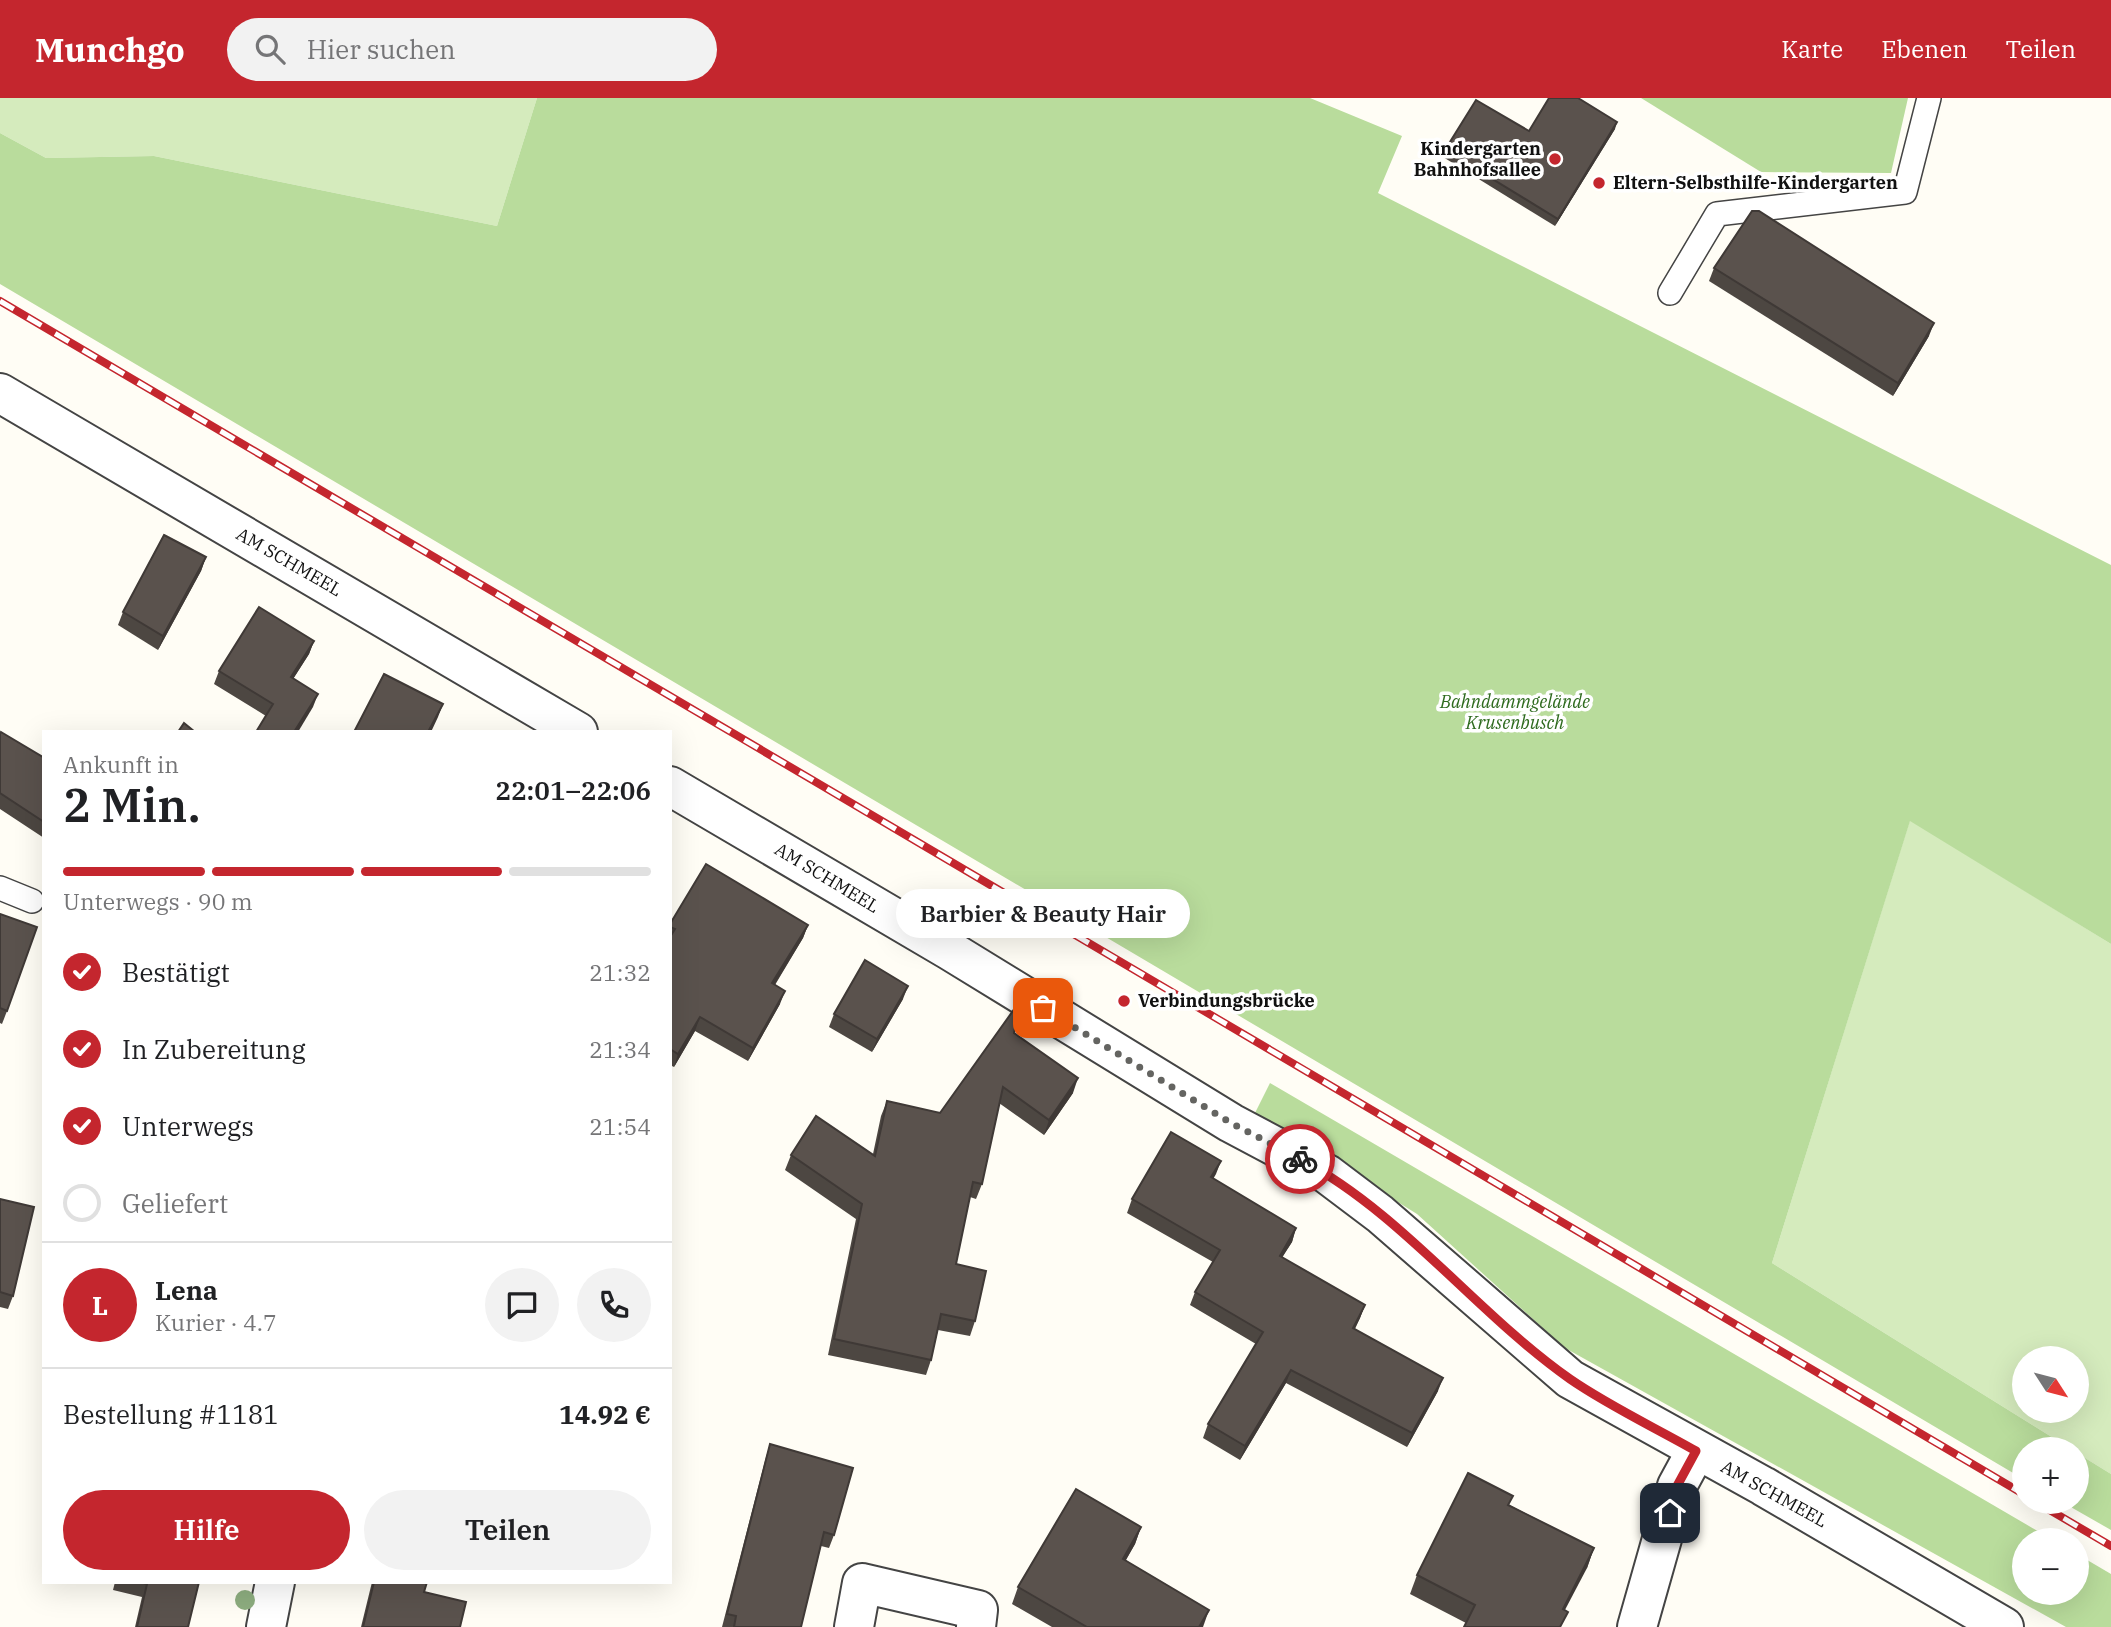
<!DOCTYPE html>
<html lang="de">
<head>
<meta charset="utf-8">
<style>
	body { margin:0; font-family:"IBM Plex Serif",serif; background:#f2f2f2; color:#202124; height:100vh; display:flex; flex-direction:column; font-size:26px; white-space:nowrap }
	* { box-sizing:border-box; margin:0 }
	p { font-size:23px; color:#757577 }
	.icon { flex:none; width:38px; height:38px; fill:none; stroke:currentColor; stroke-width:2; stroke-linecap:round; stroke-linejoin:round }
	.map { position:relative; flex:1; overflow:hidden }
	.details { position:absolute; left:42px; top:632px; width:630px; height:854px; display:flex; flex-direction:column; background:#fff; border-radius:0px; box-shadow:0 7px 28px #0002 }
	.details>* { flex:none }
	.needle { width:46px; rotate:126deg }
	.tools { position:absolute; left:2012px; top:1248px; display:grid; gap:14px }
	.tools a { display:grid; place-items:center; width:77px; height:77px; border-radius:50%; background:#fff; box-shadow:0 7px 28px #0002; font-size:35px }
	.pin { position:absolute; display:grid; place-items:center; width:60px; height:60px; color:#fff; margin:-30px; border-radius:14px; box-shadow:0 4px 10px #0006 }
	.courier { position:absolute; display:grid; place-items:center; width:70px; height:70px; margin:-35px; border:5px solid #c4262e; border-radius:50%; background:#fff; color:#222; box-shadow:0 2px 9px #0007 }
	.bubble { position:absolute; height:49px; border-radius:24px; background:#fff; box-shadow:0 7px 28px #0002; font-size:23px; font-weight:600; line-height:49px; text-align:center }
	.overview em { font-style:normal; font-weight:600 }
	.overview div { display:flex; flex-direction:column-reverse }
	.overview { display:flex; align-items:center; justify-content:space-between; height:119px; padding:0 21px }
	h1 { font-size:46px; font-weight:600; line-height:52px }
	.bar { display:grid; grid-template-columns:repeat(4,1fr); gap:10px 7px; align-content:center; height:84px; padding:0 21px }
	.bar i { height:9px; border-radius:5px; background:#e0e0e0 }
	.bar .active { background:#c4262e }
	.bar p { grid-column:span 4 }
	.line { display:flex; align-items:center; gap:18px; padding:0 21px; border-top:2px solid #e0e0e0 }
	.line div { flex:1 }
	.round { display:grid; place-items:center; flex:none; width:74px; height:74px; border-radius:37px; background:#f2f2f2 }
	ol { padding:0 21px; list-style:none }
	li { display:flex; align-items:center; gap:21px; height:77px }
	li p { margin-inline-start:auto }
	li .icon { padding:7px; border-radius:50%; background:#c4262e; color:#fff; stroke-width:4 }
	li:last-child { color:#757577 }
	li i { width:38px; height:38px; border:4px solid #e0e0e0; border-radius:50% }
	.action { display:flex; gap:14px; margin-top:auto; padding:14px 21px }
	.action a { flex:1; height:80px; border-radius:42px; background:#c4262e; color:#fff; font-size:28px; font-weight:600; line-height:80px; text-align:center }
	.action a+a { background:#f2f2f2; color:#202124 }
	header { display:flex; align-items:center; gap:42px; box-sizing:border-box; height:98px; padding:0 35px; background:#c4262e; color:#fff }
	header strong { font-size:33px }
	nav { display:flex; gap:38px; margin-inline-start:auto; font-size:24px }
	.search { width:490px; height:63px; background:#f2f2f2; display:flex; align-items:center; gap:18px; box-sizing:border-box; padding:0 24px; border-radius:38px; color:#757577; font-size:26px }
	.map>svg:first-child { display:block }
</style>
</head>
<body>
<header>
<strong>Munchgo</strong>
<div class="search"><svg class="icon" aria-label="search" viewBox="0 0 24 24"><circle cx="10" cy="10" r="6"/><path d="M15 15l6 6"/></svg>Hier suchen</div>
<nav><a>Karte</a><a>Ebenen</a><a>Teilen</a></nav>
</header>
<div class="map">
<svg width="2111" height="1529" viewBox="0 0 2111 1529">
	<rect width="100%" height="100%" fill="#fffdf5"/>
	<g fill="#d5ebbd" fill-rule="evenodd">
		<polygon points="0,0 537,0 497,128 154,58 46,60 0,35"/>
		<path d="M 1910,722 L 2111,846 L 2111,1376 L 2077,1355 L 2077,1351 L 2071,1351 L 1772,1165 ZM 2025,1260 L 2077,1260 L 2077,1312 L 2025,1312 Z"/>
	</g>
	<g fill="#b9dc9c">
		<polygon points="537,0 1310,0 1402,38 1378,95 2111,467 2111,846 1910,723 1772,1165 2071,1351 2025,1351 2025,1382 0,186 0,35 46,60 154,58 497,128"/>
		<polygon points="1641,0 1908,0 1891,75 1761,74"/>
		<polygon points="1270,985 2053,1442 2025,1442 2025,1494 2077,1494 2077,1456 2111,1476 2111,1529 2066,1529 1565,1250 1417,1116 1255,1015"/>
		<polygon points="2077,1355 2111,1376 2111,1432 2062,1404 2077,1404"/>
	</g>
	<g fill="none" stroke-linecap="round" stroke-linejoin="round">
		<defs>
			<g id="lane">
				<polyline points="1670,195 1717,116 1905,94 1929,0"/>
				<polyline points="0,790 32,803"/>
			</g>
			<g id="street">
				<polyline points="0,295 578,634"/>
				<polyline points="670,688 949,852 1231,1025 1327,1076 1380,1116 1570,1281 1763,1388 2004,1529"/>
				<polyline points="266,1529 275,1484"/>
				<polyline points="854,1529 862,1485 978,1512 976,1529"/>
				<polyline points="1637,1529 1677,1388 1696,1353"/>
			</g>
		</defs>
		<use href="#lane" stroke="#444" stroke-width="26"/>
		<use href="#street" stroke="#444" stroke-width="42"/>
		<use href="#lane" stroke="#fff" stroke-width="23"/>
		<use href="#street" stroke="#fff" stroke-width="38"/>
		<defs>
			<g id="rail">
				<polyline points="0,203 2025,1397"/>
				<polyline points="2036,1404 2111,1448"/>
			</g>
		</defs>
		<use href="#rail" stroke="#c4262e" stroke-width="8"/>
		<use href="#rail" stroke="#fff" stroke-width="5" stroke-dasharray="16" stroke-linecap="butt"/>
	</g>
	<circle fill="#8dad7f" cx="245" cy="1502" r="10"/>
	<g fill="#4d4742">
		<polygon points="1615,31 1555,128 1443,59 1445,52 1529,33"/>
		<polygon points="1714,170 1929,238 1893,298 1709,183"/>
		<polygon points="206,459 201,473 158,552 118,527 123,514"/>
		<polygon points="314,543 309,556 293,581 313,609 266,618 214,586 219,573"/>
		<polygon points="0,636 43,659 44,657 44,740 0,711"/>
		<polygon points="0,816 7,913 2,926 0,925"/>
		<polygon points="670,826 808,827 803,840 775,887 780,906 748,963 695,933 674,969 670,967"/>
		<polygon points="903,901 872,954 829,929 834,916"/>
		<polygon points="1014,935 1073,995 1044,1037 999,1005 982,1086 976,1101 970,1099 956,1166 975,1223 970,1238 938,1232 931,1262 926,1277 828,1257 856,1121 785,1072 791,1057 873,1056 881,1018 887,1003 940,1015"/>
		<polygon points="1221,1063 1213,1081 1296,1130 1292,1144 1282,1159 1365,1207 1360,1220 1355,1231 1438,1293 1407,1349 1286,1285 1240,1362 1203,1340 1208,1326 1256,1246 1190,1207 1195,1194 1213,1164 1127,1115 1132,1101"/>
		<polygon points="0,1101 13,1198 8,1211 0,1209"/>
		<polygon points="770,1346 834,1437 829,1450 821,1448 801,1529 722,1529 766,1359"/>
		<polygon points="1509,1407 1594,1450 1587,1470 1466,1525 1410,1496 1417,1477"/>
		<polygon points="1141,1429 1135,1446 1126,1462 1203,1529 1052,1529 1012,1506 1018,1489"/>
		<polygon points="115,1484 199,1484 188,1529 135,1529 142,1499 113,1492"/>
		<polygon points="372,1484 427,1484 424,1494 460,1529 361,1529"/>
	</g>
	<g fill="#3f3936">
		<polygon points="1617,24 1615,31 1555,128 1558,121"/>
		<polygon points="1934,225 1929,238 1893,298 1898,285"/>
		<polygon points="206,459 201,473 158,552 163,538"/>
		<polygon points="314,543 309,556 286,592 291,579"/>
		<polygon points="318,596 313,609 298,634 294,634"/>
		<polygon points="443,606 438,619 431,634 428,634"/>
		<polygon points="808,827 803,840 767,899 772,885"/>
		<polygon points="908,888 903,901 872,954 877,941"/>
		<polygon points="785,893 780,906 748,963 753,950"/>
		<polygon points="700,919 695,933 674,969 678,956"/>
		<polygon points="1078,980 1073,995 1044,1037 1049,1022"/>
		<polygon points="1221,1063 1216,1076 1206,1093 1211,1079"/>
		<polygon points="1296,1130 1292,1144 1275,1171 1280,1158"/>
		<polygon points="1365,1207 1360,1220 1348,1243 1353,1230"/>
		<polygon points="1291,1272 1286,1285 1240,1362 1245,1348"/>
		<polygon points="1443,1280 1438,1293 1407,1349 1412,1335"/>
		<polygon points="1141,1429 1135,1446 1117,1477 1123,1461"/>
		<polygon points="1594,1450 1587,1470 1556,1529 1563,1511"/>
		<polygon points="1209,1512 1203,1529 1199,1529"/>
	</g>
	<g fill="#5a524d" stroke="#3f3936" stroke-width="2">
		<polygon points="1549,0 1578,0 1617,24 1558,121 1445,52 1476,2 1529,33"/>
		<polygon points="1752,113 1759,113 1934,225 1898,285 1714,170"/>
		<polygon points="164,437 206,459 163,538 123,514"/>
		<polygon points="259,509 314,543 291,579 318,596 294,634 256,634 273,606 219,573"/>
		<polygon points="384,576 443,606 428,634 354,634"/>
		<polygon points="184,625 195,634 178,634"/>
		<polygon points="1,634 43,659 44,657 44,724 0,695 0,636"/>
		<polygon points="706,766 808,827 772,885 785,893 753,950 700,919 678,956 670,951 670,839 675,831 670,829 670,826"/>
		<polygon points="0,816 37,829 7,913 0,910"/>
		<polygon points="865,862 908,888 877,941 834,916"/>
		<polygon points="1020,903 1014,935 1078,980 1049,1022 1003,989 982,1086 973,1084 956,1166 986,1173 975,1223 941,1216 931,1262 834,1241 862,1106 791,1057 816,1018 875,1058 887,1003 940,1015"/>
		<polygon points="1171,1034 1221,1063 1211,1079 1296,1130 1280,1158 1365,1207 1353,1230 1443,1280 1412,1335 1291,1272 1245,1348 1208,1326 1263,1234 1195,1194 1220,1152 1132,1101"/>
		<polygon points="0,1101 34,1109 13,1198 0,1194"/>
		<polygon points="770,1346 853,1370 834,1437 824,1434 801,1529 734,1529 736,1518 727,1516"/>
		<polygon points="1468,1375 1513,1398 1508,1407 1594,1450 1563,1511 1568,1514 1560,1529 1464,1529 1475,1507 1417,1477"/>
		<polygon points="1076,1391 1141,1429 1123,1461 1209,1512 1199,1529 1087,1529 1018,1489"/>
		<polygon points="140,1484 199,1484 188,1529 137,1529 147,1486"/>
		<polygon points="374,1484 427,1484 424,1494 466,1504 460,1529 363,1529"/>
	</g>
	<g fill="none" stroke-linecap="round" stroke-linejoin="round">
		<polyline stroke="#646461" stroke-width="7" stroke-dasharray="0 12.6" points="1043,910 1231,1025 1300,1061"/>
		<path stroke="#c4262e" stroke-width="9" d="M 1300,1061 C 1403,1116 1475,1214 1570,1281 C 1609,1308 1654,1329 1696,1353 L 1677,1388 L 1670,1415"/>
	</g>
	<g fill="#c4262e" stroke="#fff" stroke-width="2.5">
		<circle cx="1555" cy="61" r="7"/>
		<circle cx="1599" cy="85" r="7"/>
		<circle cx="1124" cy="903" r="7"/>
	</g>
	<g text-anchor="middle" stroke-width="7" stroke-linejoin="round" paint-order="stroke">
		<g font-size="18" font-weight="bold" fill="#111" stroke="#fff" text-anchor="start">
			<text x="1541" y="57" text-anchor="end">Kindergarten<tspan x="1541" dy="21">Bahnhofsallee</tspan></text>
			<text x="1613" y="91">Eltern-Selbsthilfe-Kindergarten</text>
			<text x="1138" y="909">Verbindungsbrücke</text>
		</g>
		<g font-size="18" fill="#111" stroke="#fff">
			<text transform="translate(289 464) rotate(30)" y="6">AM SCHMEEL</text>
			<text transform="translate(827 780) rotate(31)" y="6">AM SCHMEEL</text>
			<text transform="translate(1774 1396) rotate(29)" y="6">AM SCHMEEL</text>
		</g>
		<g font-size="18" font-style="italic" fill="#2f6b1f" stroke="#fff">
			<text x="1515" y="610">Bahndammgelände<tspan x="1515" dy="21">Krusenbusch</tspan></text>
		</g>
	</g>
</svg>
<div class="tools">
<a><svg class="needle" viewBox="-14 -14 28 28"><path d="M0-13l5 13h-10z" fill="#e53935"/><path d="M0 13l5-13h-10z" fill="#757577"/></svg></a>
<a>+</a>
<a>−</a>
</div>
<div class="pin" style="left:1043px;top:910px;background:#ea580c"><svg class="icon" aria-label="bag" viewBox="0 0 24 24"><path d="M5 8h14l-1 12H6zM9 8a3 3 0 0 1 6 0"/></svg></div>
<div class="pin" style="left:1670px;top:1415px;background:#1f2937"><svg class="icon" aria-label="home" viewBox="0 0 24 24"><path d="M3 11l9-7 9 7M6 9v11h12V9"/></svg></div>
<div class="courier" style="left:1300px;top:1061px"><svg class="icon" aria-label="bike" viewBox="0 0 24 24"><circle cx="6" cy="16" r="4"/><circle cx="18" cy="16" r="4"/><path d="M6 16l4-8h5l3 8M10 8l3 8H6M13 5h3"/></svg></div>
<div class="bubble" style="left:896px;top:791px;width:294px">Barbier &amp; Beauty Hair</div>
<section class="details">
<div class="overview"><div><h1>2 Min.</h1><p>Ankunft in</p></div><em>22:01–22:06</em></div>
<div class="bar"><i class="active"></i><i class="active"></i><i class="active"></i><i></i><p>Unterwegs · 90 m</p></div>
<ol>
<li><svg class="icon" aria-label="check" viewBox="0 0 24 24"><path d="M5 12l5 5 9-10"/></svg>Bestätigt<p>21:32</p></li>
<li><svg class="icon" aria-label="check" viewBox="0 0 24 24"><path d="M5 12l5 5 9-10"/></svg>In Zubereitung<p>21:34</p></li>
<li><svg class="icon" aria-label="check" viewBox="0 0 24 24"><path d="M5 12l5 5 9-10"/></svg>Unterwegs<p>21:54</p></li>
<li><i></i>Geliefert</li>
</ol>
<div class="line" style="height:126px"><b class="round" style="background:#c4262e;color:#fff">L</b><div><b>Lena</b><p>Kurier · 4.7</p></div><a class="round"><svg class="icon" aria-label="chat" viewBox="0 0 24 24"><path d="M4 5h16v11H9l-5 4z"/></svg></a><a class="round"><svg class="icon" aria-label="phone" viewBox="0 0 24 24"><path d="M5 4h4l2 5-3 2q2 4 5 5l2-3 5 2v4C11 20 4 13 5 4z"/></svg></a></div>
<div class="line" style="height:91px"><div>Bestellung #1181</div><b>14.92 €</b></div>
<div class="action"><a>Hilfe</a><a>Teilen</a></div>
</section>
</div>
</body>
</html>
